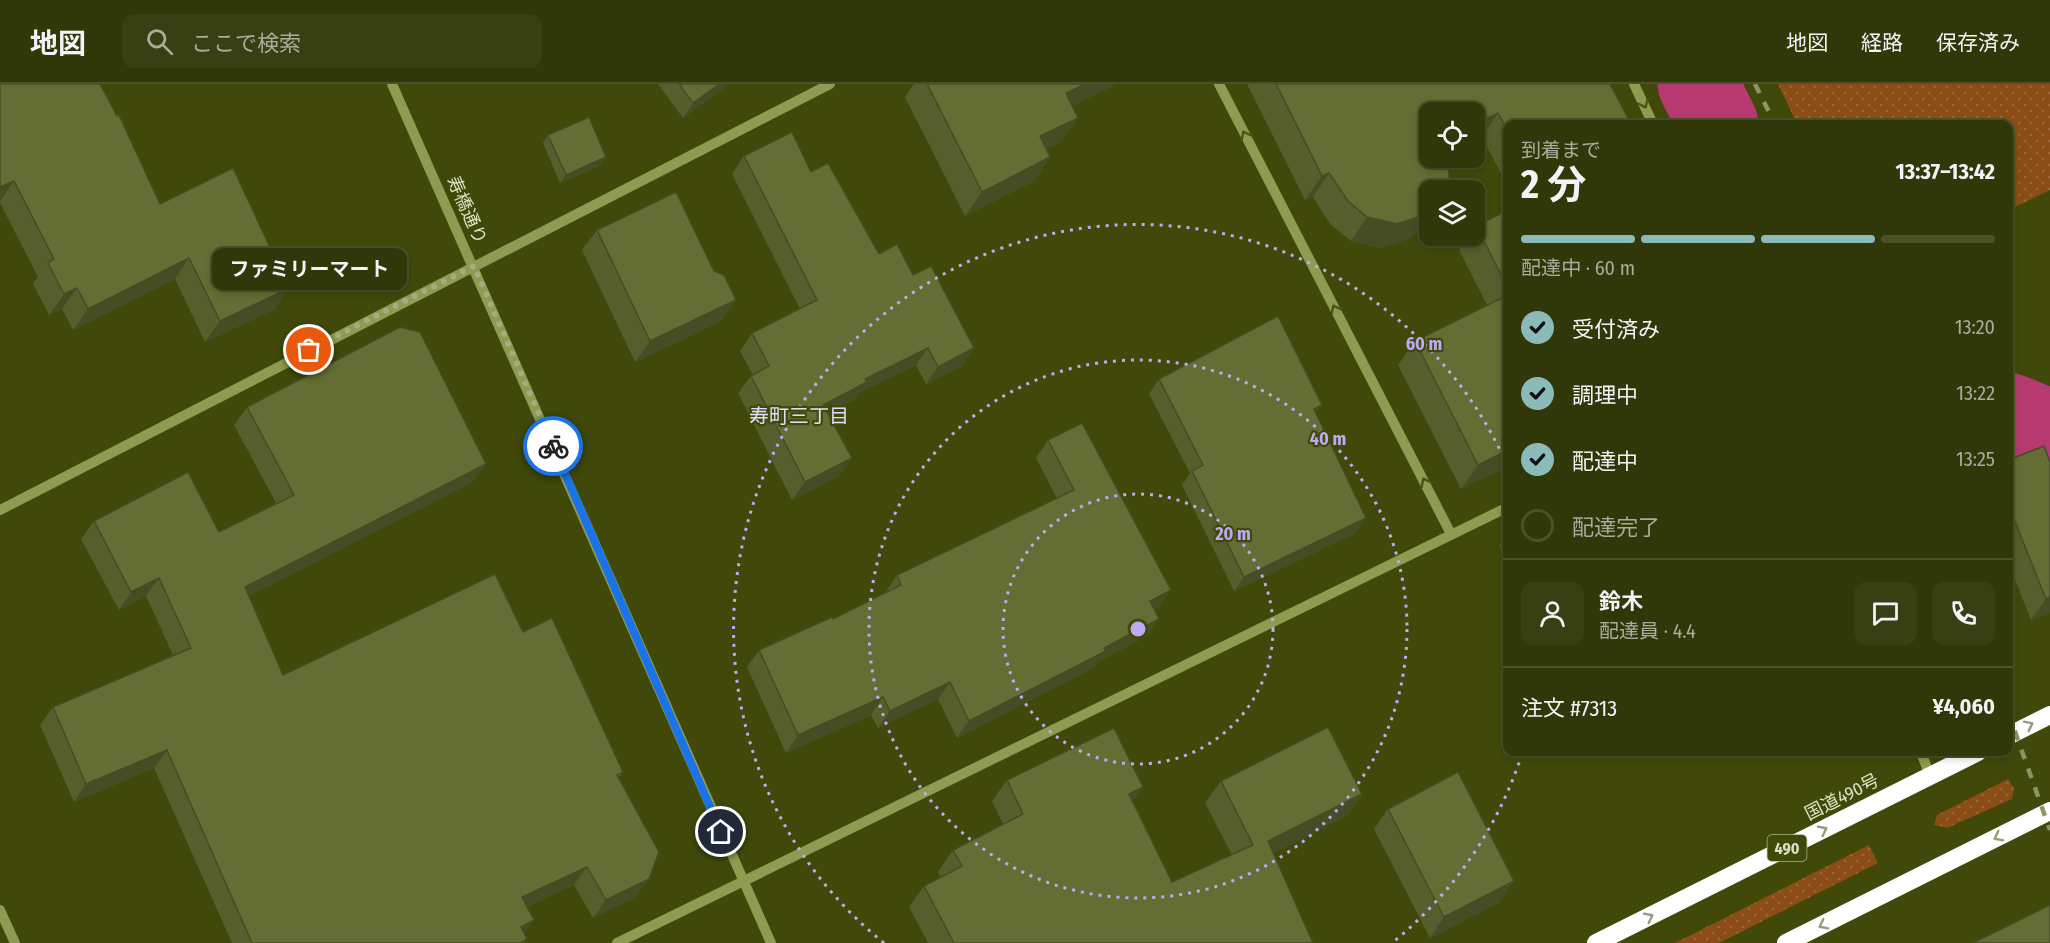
<!DOCTYPE html>
<html lang="ja">
<head>
<meta charset="utf-8">
<style>
	body { margin:0; font-family:"Fira Sans Condensed","Noto Sans JP",sans-serif; background:#383f12; color:#f1f3f6; height:100vh; display:flex; flex-direction:column; font-size:22px; white-space:nowrap }
	* { box-sizing:border-box; margin:0 }
	p { font-size:20px; color:#a8ac9c }
	.icon { flex:none; width:33px; height:33px; fill:none; stroke:currentColor; stroke-width:2; stroke-linecap:round; stroke-linejoin:round }
	.map { position:relative; flex:1; overflow:hidden }
	.details { position:absolute; left:1503px; top:36px; width:510px; height:636px; display:flex; flex-direction:column; background:#303708; border-radius:12px; box-shadow:0 3px 9px #0003,0 0 0 2px #4b5129 }
	.details>* { flex:none }
	.fabs { position:absolute; left:1419px; top:18px; display:grid; gap:12px }
	.fabs a { display:grid; place-items:center; width:66px; height:66px; border-radius:12px; background:#303708; box-shadow:0 3px 9px #0003,0 0 0 2px #4b5129; font-size:30px }
	.pin { position:absolute; display:grid; place-items:center; width:51px; height:51px; color:#fff; margin:-26px; border:3px solid #fff; border-radius:50%; box-shadow:0 2px 6px #0007 }
	.courier { position:absolute; display:grid; place-items:center; width:60px; height:60px; margin:-30px; border:4px solid #1a73e8; border-radius:50%; background:#fff; color:#222; box-shadow:0 2px 8px #0007 }
	.bubble { position:absolute; height:42px; border-radius:12px; background:#303708; box-shadow:0 3px 9px #0003,0 0 0 2px #4b5129; font-size:20px; font-weight:700; line-height:42px; text-align:center }
	.head em { font-style:normal; font-weight:700 }
	.head div { display:flex; flex-direction:column-reverse }
	.head { display:flex; align-items:center; justify-content:space-between; height:102px; padding:0 18px }
	h1 { font-size:39px; font-weight:700; line-height:45px }
	.bar { display:grid; grid-template-columns:repeat(4,1fr); gap:9px 6px; align-content:center; height:72px; padding:0 18px }
	.bar i { height:8px; border-radius:4px; background:#4b5129 }
	.bar .current { background:#8bbbb9 }
	.bar p { grid-column:span 4 }
	.line { display:flex; align-items:center; gap:15px; padding:0 18px; border-top:2px solid #4b5129 }
	.line div { flex:1 }
	.round { display:grid; place-items:center; flex:none; width:63px; height:63px; border-radius:12px; background:#383f12 }
	ol { padding:0 18px; list-style:none }
	li { display:flex; align-items:center; gap:18px; height:66px }
	li p { margin-inline-start:auto }
	li .icon { padding:6px; border-radius:50%; background:#8bbbb9; color:#111; stroke-width:4 }
	li:last-child { color:#a8ac9c }
	li i { width:33px; height:33px; border:3px solid #4b5129; border-radius:50% }
	header { display:flex; align-items:center; gap:36px; box-sizing:border-box; height:84px; padding:0 30px; background:#303708; border-bottom:2px solid #4b5129 }
	header strong { font-size:28px }
	nav { display:flex; gap:33px; margin-inline-start:auto; font-size:21px }
	.search { width:420px; height:54px; background:#383f12; display:flex; align-items:center; gap:15px; box-sizing:border-box; padding:0 21px; border-radius:12px; color:#a8ac9c; font-size:22px }
	.map>svg:first-child { display:block }
</style>
</head>
<body>
<header>
<strong>地図</strong>
<div class="search"><svg class="icon" aria-label="search" viewBox="0 0 24 24"><circle cx="10" cy="10" r="6"/><path d="M15 15l6 6"/></svg>ここで検索</div>
<nav><a>地図</a><a>経路</a><a>保存済み</a></nav>
</header>
<div class="map">
<svg width="2050" height="859" viewBox="0 0 2050 859">
	<defs>
		<pattern id="green-dots" width="8" height="8" patternUnits="userSpaceOnUse" patternTransform="scale(1.5)"><rect width="8" height="8" fill="#8a4d15"/><path d="M2 2h.1M6 6h.1" fill="none" stroke="#9a6635" stroke-width="1.8" stroke-linecap="round"/></pattern>
	</defs>
	<rect width="100%" height="100%" fill="#40490a"/>
	<g fill="url(#green-dots)">
		<polygon points="1778,0 2050,0 2050,106 2009,126 2008,40 1797,40"/>
		<polygon points="2008,695 2014,704 2012,715 1947,744 1934,741 1937,731"/>
		<polygon points="1869,761 1878,779 1719,859 1675,859"/>
	</g>
	<g fill="none" stroke-linecap="round" stroke-linejoin="round">
		<g stroke="#b63a70" stroke-width="81">
			<polyline points="1698,0 1718,40"/>
			<polyline points="2008,329 2050,346"/>
		</g>
		<g stroke="#8e9b50" stroke-width="10">
			<polyline points="392,0 771,859"/>
			<polyline points="1219,0 1451,450"/>
			<polyline points="1634,0 1653,40"/>
			<polyline points="0,426 830,0"/>
			<polyline points="1921,668 1930,692"/>
			<polyline points="0,826 15,859"/>
			<polyline points="617,859 1508,423"/>
		</g>
		<g stroke="#fff" stroke-width="18">
			<polyline points="2008,652 2050,631"/>
			<polyline points="1596,859 1978,668"/>
			<polyline points="1786,859 2050,727"/>
		</g>
		<g stroke="#8c9465" stroke-width="4.5" stroke-dasharray="10 10" stroke-linecap="butt">
			<polyline points="1755,0 1775,40"/>
			<polyline points="2008,628 2050,746"/>
		</g>
	</g>
	<g fill="#565e2d">
		<polygon points="0,0 160,120 275,225 205,258 175,195 73,246 62,225 49,231 33,200 38,193 0,119"/>
		<polygon points="658,0 729,0 683,34"/>
		<polygon points="914,0 1117,0 1072,22 1078,34 1061,58 1046,65 1050,73 1034,97 965,132 905,13"/>
		<polygon points="1247,0 1610,0 1508,40 1508,103 1482,53 1474,57 1474,28 1430,28 1430,137 1408,155 1380,164 1351,157 1331,141 1313,113 1305,116"/>
		<polygon points="548,51 601,81 560,99 543,59"/>
		<polygon points="744,72 811,88 879,170 913,191 962,282 926,300 916,281 859,309 854,316 828,329 852,374 839,392 792,416 738,309 751,292 753,291 740,267 752,249 800,225 732,90"/>
		<polygon points="1508,126 1508,382 1461,405 1398,281 1415,257 1487,221 1459,166 1469,152 1474,152 1474,144 1476,142"/>
		<polygon points="597,146 714,187 736,216 721,237 635,278 582,166"/>
		<polygon points="1159,295 1316,330 1356,449 1234,507 1182,401 1190,389 1149,310"/>
		<polygon points="247,323 473,398 249,512 283,591 523,548 623,688 619,694 636,813 593,834 574,801 527,823 525,850 527,855 524,859 232,859 154,684 74,718 40,641 53,623 173,571 146,512 119,526 81,455 94,437 219,448 276,419 234,341"/>
		<polygon points="1048,356 1171,506 1159,523 1154,526 1159,535 1147,552 1098,578 1094,584 957,654 938,615 878,644 871,631 786,669 747,583 759,566 833,535 885,509 897,491 1057,415 1036,374"/>
		<polygon points="2008,376 2050,378 2050,529 2031,536 2008,478"/>
		<polygon points="1508,450 1508,481 1499,462"/>
		<polygon points="1007,696 1143,703 1133,717 1172,798 1232,771 1205,719 1221,697 1362,710 1347,732 1273,769 1313,859 928,859 909,823 924,802 941,793 938,788 953,766 1003,740 992,717"/>
		<polygon points="1388,725 1500,818 1430,854 1374,745"/>
	</g>
	<g fill="#464c24">
		<polygon points="719,0 729,0 683,34 693,19"/>
		<polygon points="1085,0 1117,0 1049,33 1066,9"/>
		<polygon points="1498,29 1482,53 1474,57 1474,41"/>
		<polygon points="1078,34 1061,58 1023,76 1040,52"/>
		<polygon points="606,73 601,81 560,99 566,91"/>
		<polygon points="1050,73 1034,97 965,132 982,108"/>
		<polygon points="1329,89 1313,113 1305,116 1322,92"/>
		<polygon points="14,97 0,117 0,103"/>
		<polygon points="1430,127 1430,137 1408,155 1380,164 1351,157 1367,133"/>
		<polygon points="189,174 175,195 73,246 88,225"/>
		<polygon points="77,204 62,225 49,231 64,210"/>
		<polygon points="289,204 275,225 205,258 220,237"/>
		<polygon points="736,216 721,237 635,278 650,257"/>
		<polygon points="928,264 916,281 859,309 854,316 811,338 823,321 865,295"/>
		<polygon points="974,264 962,282 926,300 938,283"/>
		<polygon points="1322,321 1312,335 1314,325"/>
		<polygon points="1508,366 1508,382 1461,405 1478,381"/>
		<polygon points="852,374 839,392 792,416 805,398"/>
		<polygon points="486,380 473,398 232,521 245,503"/>
		<polygon points="1366,434 1356,449 1234,507 1244,493"/>
		<polygon points="159,494 146,512 119,526 131,508"/>
		<polygon points="1171,506 1159,523 1137,534 1150,517"/>
		<polygon points="2050,513 2050,529 2031,536 2046,515"/>
		<polygon points="1159,535 1147,552 1098,578 1094,584 957,654 969,637"/>
		<polygon points="950,598 938,615 878,644 890,627"/>
		<polygon points="883,613 871,631 786,669 798,651"/>
		<polygon points="167,666 154,684 74,718 86,700"/>
		<polygon points="1143,703 1127,725 1129,710"/>
		<polygon points="1362,710 1347,732 1253,779 1268,757"/>
		<polygon points="587,783 574,801 510,831 522,813"/>
		<polygon points="649,795 636,813 593,834 606,816"/>
		<polygon points="1514,797 1500,818 1430,854 1444,833"/>
		<polygon points="534,836 522,854 521,843"/>
	</g>
	<g fill="#646d34" stroke="#464c24" stroke-width="1.5">
		<polygon points="0,0 100,0 117,32 119,31 160,120 233,84 289,204 220,237 189,174 88,225 77,204 64,210 48,179 54,175 14,97 0,103"/>
		<polygon points="679,0 719,0 693,19"/>
		<polygon points="927,0 1085,0 1066,9 1078,34 1040,52 1050,73 982,108"/>
		<polygon points="1276,0 1610,0 1631,40 1508,40 1508,47 1498,29 1474,41 1474,28 1430,28 1430,74 1445,74 1449,89 1449,106 1430,106 1430,127 1425,131 1397,140 1367,133 1348,117 1329,89 1322,92"/>
		<polygon points="589,33 606,73 566,91 548,51"/>
		<polygon points="792,48 811,88 828,79 879,170 897,160 913,191 931,182 974,264 938,283 928,264 865,295 867,298 823,321 852,374 805,398 751,292 769,282 752,249 817,216 744,72"/>
		<polygon points="676,108 714,187 724,191 736,216 650,257 597,146"/>
		<polygon points="1508,126 1508,204 1476,142"/>
		<polygon points="1508,211 1508,366 1478,381 1415,257"/>
		<polygon points="1278,232 1322,321 1314,325 1366,434 1244,493 1192,387 1203,381 1159,295"/>
		<polygon points="400,243 420,248 486,380 245,503 283,591 495,490 523,548 552,534 623,688 617,691 659,768 649,795 606,816 587,783 522,813 534,836 521,843 527,855 520,859 252,859 167,666 86,700 53,623 191,564 159,494 131,508 94,437 188,388 219,448 294,411 247,323"/>
		<polygon points="1082,339 1171,506 1150,517 1159,535 1104,564 1106,567 969,637 950,598 890,627 883,613 798,651 759,566 832,533 833,535 901,501 897,491 1074,406 1048,356"/>
		<polygon points="2044,362 2050,378 2050,513 2046,515 2008,420 2008,376"/>
		<polygon points="1328,643 1362,710 1268,757 1313,859 954,859 924,802 962,782 953,766 1023,730 1007,696 1114,644 1143,703 1129,710 1172,798 1253,761 1221,697"/>
		<polygon points="1458,688 1514,797 1444,833 1388,725"/>
		<polygon points="2050,821 2050,859 1973,859"/>
	</g>
	<defs><path id="oneway-chevron" d="M-2-3.5L2.5 0L-2 3.5" fill="none" stroke-width="1.6" stroke-linecap="round" stroke-linejoin="round" transform="scale(1.5)"/></defs>
	<g stroke="#4c5514">
		<use href="#oneway-chevron" transform="translate(1644 20) rotate(65)"/>
		<use href="#oneway-chevron" transform="translate(1245 51) rotate(-117)"/>
		<use href="#oneway-chevron" transform="translate(1335 225) rotate(-117)"/>
		<use href="#oneway-chevron" transform="translate(1425 398) rotate(-117)"/>
	</g>
	<g stroke="#969b78">
		<use href="#oneway-chevron" transform="translate(2029 641) rotate(-26)"/>
		<use href="#oneway-chevron" transform="translate(1823 746) rotate(-27)"/>
		<use href="#oneway-chevron" transform="translate(1998 753) rotate(153)"/>
		<use href="#oneway-chevron" transform="translate(1649 833) rotate(-27)"/>
		<use href="#oneway-chevron" transform="translate(1823 841) rotate(153)"/>
	</g>
	<g fill="none" stroke-linecap="round" stroke-linejoin="round">
		<polyline stroke="#a5ac83" stroke-width="6" stroke-dasharray="0 10.8" points="309,266 474,182 553,362"/>
		<polyline stroke="#1a73e8" stroke-width="8" points="553,362 721,748"/>
	</g>
	<g fill="none" stroke="#bfa9f4" stroke-width="3" stroke-dasharray="3 6">
		<circle cx="1138" cy="545" r="135"/>
		<circle cx="1138" cy="545" r="269"/>
		<path d="M1522 670A404 404 0 0 1 1392 859M884 859A404 404 0 1 1 1507 381"/>
	</g>
	<g text-anchor="middle" stroke-width="4.5" stroke-linejoin="round" paint-order="stroke">
		<rect fill="#40490a" stroke="#adb48c" stroke-width="1.5" x="1767.5" y="751" width="39" height="26" rx="4.5"/>
		<g font-size="16" font-weight="bold" fill="#dce2c4">
			<text x="1787" y="770">490</text>
		</g>
		<g font-size="18" fill="#dce2c4" stroke="#40490a">
			<text transform="translate(467 126) rotate(66)" y="6">寿橋通り</text>
			<text transform="translate(1842 713) rotate(-27)" y="6">国道490号</text>
		</g>
		<g font-size="20" fill="#e3dcf9" stroke="#40490a">
			<text x="799" y="339">寿町三丁目</text>
		</g>
	</g>
	<circle cx="1138" cy="545" r="9" fill="#bfa9f4" stroke="#40490a" stroke-width="3"/>
	<g font-size="18" text-anchor="middle" font-weight="bold" fill="#bfa9f4" stroke="#40490a" stroke-width="4.5" stroke-linejoin="round" paint-order="stroke">
		<text x="1424" y="266">60 m</text>
		<text x="1328" y="361">40 m</text>
		<text x="1233" y="456">20 m</text>
	</g>
</svg>
<div class="fabs">
<a><svg class="icon" aria-label="locate" viewBox="0 0 24 24"><circle cx="12" cy="12" r="6"/><path d="M12 2v4M12 18v4M2 12h4M18 12h4"/></svg></a>
<a><svg class="icon" aria-label="layers" viewBox="0 0 24 24"><path d="M12 4l9 5-9 5-9-5zM3 14l9 5 9-5"/></svg></a>
</div>
<div class="pin" style="left:309px;top:266px;background:#ea580c"><svg class="icon" aria-label="bag" viewBox="0 0 24 24"><path d="M5 8h14l-1 12H6zM9 8a3 3 0 0 1 6 0"/></svg></div>
<div class="pin" style="left:721px;top:748px;background:#1f2937"><svg class="icon" aria-label="home" viewBox="0 0 24 24"><path d="M3 11l9-7 9 7M6 9v11h12V9"/></svg></div>
<div class="courier" style="left:553px;top:362px"><svg class="icon" aria-label="bike" viewBox="0 0 24 24"><circle cx="6" cy="16" r="4"/><circle cx="18" cy="16" r="4"/><path d="M6 16l4-8h5l3 8M10 8l3 8H6M13 5h3"/></svg></div>
<div class="bubble" style="left:212px;top:164px;width:195px">ファミリーマート</div>
<section class="details">
<div class="head"><div><h1>2 分</h1><p>到着まで</p></div><em>13:37–13:42</em></div>
<div class="bar"><i class="current"></i><i class="current"></i><i class="current"></i><i></i><p>配達中 · 60 m</p></div>
<ol>
<li><svg class="icon" aria-label="check" viewBox="0 0 24 24"><path d="M5 12l5 5 9-10"/></svg>受付済み<p>13:20</p></li>
<li><svg class="icon" aria-label="check" viewBox="0 0 24 24"><path d="M5 12l5 5 9-10"/></svg>調理中<p>13:22</p></li>
<li><svg class="icon" aria-label="check" viewBox="0 0 24 24"><path d="M5 12l5 5 9-10"/></svg>配達中<p>13:25</p></li>
<li><i></i>配達完了</li>
</ol>
<div class="line" style="height:108px"><a class="round"><svg class="icon" aria-label="person" viewBox="0 0 24 24"><circle cx="12" cy="8" r="4"/><path d="M4 21q1-7 8-7t8 7"/></svg></a><div><b>鈴木</b><p>配達員 · 4.4</p></div><a class="round"><svg class="icon" aria-label="chat" viewBox="0 0 24 24"><path d="M4 5h16v11H9l-5 4z"/></svg></a><a class="round"><svg class="icon" aria-label="phone" viewBox="0 0 24 24"><path d="M5 4h4l2 5-3 2q2 4 5 5l2-3 5 2v4C11 20 4 13 5 4z"/></svg></a></div>
<div class="line" style="height:78px"><div>注文 #7313</div><b>¥4,060</b></div>
</section>
</div>
</body>
</html>
